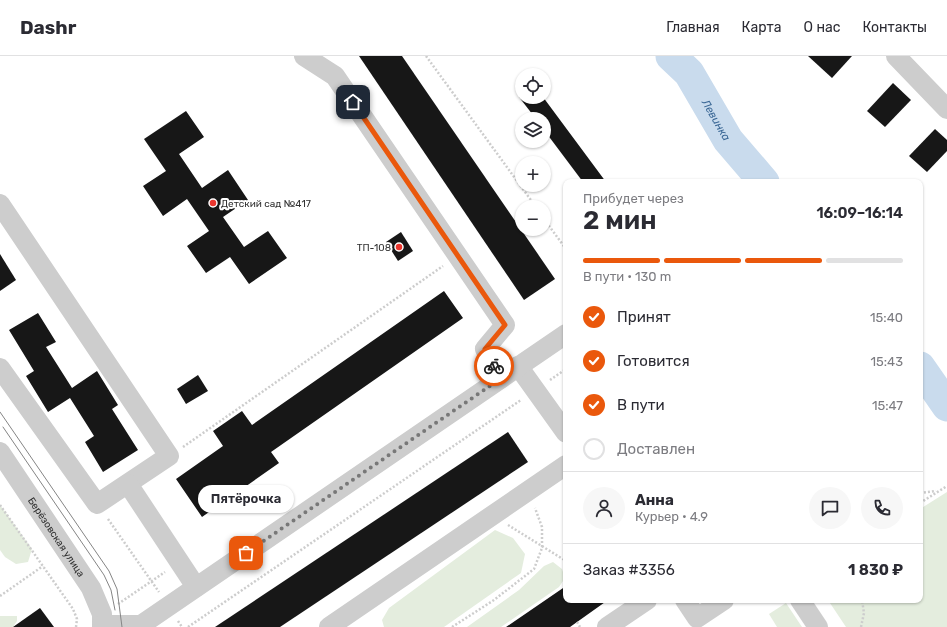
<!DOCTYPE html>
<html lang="ru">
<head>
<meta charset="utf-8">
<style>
	body { margin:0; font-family:Rubik,sans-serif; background:#f7f7f7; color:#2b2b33; height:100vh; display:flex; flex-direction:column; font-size:15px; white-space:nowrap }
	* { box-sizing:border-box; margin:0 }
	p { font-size:13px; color:#7c7c81 }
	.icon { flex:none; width:22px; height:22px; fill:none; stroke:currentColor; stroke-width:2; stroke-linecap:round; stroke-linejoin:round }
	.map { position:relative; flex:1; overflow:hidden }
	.sheet { position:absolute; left:563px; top:123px; width:360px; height:424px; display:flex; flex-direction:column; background:#fff; border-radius:8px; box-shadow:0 1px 3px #0004 }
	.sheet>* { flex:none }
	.buttons { position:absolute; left:515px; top:12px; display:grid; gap:8px }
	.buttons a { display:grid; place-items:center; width:36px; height:36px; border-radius:50%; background:#fff; box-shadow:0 1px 3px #0004; font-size:20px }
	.pin { position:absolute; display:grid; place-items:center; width:34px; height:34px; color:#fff; margin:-17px; border-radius:8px; box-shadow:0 2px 6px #0006 }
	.courier { position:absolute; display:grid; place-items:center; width:40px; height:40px; margin:-20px; border:3px solid #ea580c; border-radius:50%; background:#fff; color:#222; box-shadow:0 1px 5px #0007 }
	.bubble { position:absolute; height:28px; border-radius:14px; background:#fff; box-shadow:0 1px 3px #0004; font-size:13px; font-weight:600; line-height:28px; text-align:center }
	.headline em { font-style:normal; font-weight:600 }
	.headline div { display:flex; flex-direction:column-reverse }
	.headline { display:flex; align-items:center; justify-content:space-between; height:68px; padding:0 20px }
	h1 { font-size:26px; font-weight:600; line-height:30px }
	.bar { display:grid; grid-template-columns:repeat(4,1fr); gap:6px 4px; align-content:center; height:48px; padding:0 20px }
	.bar i { height:5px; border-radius:3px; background:#e1e1e2 }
	.bar .selected { background:#ea580c }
	.bar p { grid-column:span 4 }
	.line { display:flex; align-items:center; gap:10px; padding:0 20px; border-top:1px solid #e1e1e2 }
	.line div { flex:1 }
	.round { display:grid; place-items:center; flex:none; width:42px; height:42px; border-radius:21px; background:#f7f7f7 }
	ol { padding:0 20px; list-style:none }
	li { display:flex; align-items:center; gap:12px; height:44px }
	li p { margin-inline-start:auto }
	li .icon { padding:4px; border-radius:50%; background:#ea580c; color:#fff; stroke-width:4 }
	li:last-child { color:#7c7c81 }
	li i { width:22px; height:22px; border:2px solid #e1e1e2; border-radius:50% }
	header { display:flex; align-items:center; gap:24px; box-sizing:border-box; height:56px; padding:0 20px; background:#fff; border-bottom:1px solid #e1e1e2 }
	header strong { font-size:19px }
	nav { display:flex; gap:22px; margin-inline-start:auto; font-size:14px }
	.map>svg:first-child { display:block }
</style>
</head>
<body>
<header>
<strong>Dashr</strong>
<nav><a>Главная</a><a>Карта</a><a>О нас</a><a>Контакты</a></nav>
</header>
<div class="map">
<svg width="947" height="571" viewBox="0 0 947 571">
	<rect width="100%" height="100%" fill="#fff"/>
	<g fill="#e4edde">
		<polygon points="947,436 947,571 846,571 828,544 920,544 920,453"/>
		<polygon points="0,449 32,493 28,506 16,508 5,501 0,494"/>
		<polygon points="495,474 513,482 525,498 521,517 444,571 384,571 382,564 389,552"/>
		<polygon points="553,506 562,513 565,522 559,531 501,571 467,571 519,534 544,510"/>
		<polygon points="786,547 802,571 777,571 769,558"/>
		<polygon points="0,560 17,560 17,565 13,571 0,571"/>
	</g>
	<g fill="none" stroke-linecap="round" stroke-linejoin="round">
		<g stroke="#c9dbed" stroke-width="31">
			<path id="s1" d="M 671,0 L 689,17 L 728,84 L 764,126"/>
			<polyline points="920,311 947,350"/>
		</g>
	</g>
	<g fill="#171717">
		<polygon points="359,0 402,0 555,223 524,244"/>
		<polygon points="808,0 852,0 832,22"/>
		<polygon points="893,27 911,44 885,71 867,55"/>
		<polygon points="519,41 543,41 606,126 583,126 544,74 544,63 536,63"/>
		<polygon points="186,55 204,81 179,98 202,132 228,114 248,144 223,161 244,191 268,175 287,202 249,228 230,201 206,217 187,190 209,175 187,143 163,160 143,130 166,115 144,83"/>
		<polygon points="935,73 947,84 947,95 927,116 909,100"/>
		<polygon points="401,176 413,195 398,205 386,186"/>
		<polygon points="0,198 16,224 0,235"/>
		<polygon points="444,235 463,262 271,396 279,407 202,461 176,423 223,390 213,375 242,355 252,369"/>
		<polygon points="38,257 56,286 46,291 72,332 97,315 118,349 112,353 138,394 103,416 85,386 94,380 70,342 48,356 26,320 34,315 9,274"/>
		<polygon points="198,319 208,335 186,348 177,333"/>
		<polygon points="508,376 528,406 280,571 215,571"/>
		<polygon points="566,530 566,544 608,544 570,571 506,571"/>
		<polygon points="40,552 54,571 13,571"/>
	</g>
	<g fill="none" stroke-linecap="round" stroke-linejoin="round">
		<g stroke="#cdcdcd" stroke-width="2.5" stroke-dasharray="2 2" stroke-linecap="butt">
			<polyline points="426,0 536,151"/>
			<polyline points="544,163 566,193"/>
			<polyline points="550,324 566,313"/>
			<polyline points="183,391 443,210"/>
			<polyline points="920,437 936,435"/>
			<polyline points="920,447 947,430"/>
			<polyline points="0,449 73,553 77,563 76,571"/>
			<polyline points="108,463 159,536"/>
			<polyline points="508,469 566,505"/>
			<polyline points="0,540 43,510"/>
			<polyline points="118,548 165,516"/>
			<polyline points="178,565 182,571"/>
			<polyline points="577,566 580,571"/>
			<polyline points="188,571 521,344"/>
			<polyline points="452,571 494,544 534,513 542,492 542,471 535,452"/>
			<polyline points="861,571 864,557 862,544"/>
		</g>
		<g stroke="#cdcdcd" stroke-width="20">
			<polyline points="304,0 335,20 505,269 485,293 500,323"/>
			<polyline points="896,0 947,53"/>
			<polyline points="0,148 169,400 97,448 0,312"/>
			<polyline points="518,310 566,377"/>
			<path id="s2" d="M 0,396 L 91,532 L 102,558 L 102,571"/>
			<polyline points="128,428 196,531"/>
			<polyline points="685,544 697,562 724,544"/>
			<polyline points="800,544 818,571"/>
			<polyline points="102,569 141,569 566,278"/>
			<polyline points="329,571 566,409"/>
			<polyline points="607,571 647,544"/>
		</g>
		<g stroke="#858585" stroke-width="1">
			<polyline points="0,356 109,515 117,533 122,571"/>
			<polyline points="3,371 104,519 111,534 115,554"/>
		</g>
	</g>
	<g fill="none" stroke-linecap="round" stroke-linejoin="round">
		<polyline stroke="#787878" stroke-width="4" stroke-dasharray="0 7.2" points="246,497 500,323 494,310"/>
		<polyline stroke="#ea580c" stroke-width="5" points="353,46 505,269 485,293 494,310"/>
	</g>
	<g fill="#eb362e" stroke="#fff" stroke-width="1.5">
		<circle cx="213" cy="147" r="4"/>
		<circle cx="399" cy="191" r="4"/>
	</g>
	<g text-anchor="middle" stroke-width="4" stroke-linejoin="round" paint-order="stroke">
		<g font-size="10" fill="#303030" stroke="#fff" text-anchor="start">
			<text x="221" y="151">Детский сад №417</text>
			<text x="391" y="195" text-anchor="end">ТП-108</text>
		</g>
		<g font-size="10" fill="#303030" stroke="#fff">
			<text dy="4" stroke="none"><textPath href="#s2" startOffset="102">Берёзовская улица</textPath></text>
		</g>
		<g font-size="11" font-style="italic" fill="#3a6795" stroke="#fff">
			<text dy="4" stroke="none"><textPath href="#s1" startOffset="79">Левинка</textPath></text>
		</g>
	</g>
</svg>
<div class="buttons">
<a><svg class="icon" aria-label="locate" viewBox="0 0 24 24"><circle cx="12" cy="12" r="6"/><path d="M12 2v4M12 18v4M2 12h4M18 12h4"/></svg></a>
<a><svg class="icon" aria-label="layers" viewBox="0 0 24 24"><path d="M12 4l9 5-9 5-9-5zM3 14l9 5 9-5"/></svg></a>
<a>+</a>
<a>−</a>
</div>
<div class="pin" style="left:246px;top:497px;background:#ea580c"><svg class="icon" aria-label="bag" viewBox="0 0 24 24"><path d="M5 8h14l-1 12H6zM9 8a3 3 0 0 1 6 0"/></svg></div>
<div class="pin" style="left:353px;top:46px;background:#1f2937"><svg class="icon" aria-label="home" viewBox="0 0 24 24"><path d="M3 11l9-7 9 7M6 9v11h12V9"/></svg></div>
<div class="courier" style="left:494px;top:310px"><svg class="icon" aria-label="bike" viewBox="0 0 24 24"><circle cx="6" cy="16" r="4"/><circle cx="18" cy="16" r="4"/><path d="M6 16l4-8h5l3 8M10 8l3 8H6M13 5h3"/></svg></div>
<div class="bubble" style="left:198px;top:429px;width:96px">Пятёрочка</div>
<section class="sheet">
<div class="headline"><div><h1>2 мин</h1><p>Прибудет через</p></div><em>16:09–16:14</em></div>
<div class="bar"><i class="selected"></i><i class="selected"></i><i class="selected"></i><i></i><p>В пути · 130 m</p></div>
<ol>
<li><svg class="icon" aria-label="check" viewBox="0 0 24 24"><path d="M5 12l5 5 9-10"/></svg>Принят<p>15:40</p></li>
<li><svg class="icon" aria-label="check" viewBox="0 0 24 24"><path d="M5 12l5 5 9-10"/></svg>Готовится<p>15:43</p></li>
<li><svg class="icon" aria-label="check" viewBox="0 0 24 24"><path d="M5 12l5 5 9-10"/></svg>В пути<p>15:47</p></li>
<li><i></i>Доставлен</li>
</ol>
<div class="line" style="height:72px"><a class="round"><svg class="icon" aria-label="person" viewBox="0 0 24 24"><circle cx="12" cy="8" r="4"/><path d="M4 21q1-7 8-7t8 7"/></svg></a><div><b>Анна</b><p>Курьер · 4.9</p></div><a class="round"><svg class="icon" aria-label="chat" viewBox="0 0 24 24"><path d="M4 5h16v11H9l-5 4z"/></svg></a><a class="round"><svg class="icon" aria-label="phone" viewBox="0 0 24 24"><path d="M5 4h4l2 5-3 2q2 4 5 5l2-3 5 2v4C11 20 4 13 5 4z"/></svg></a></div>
<div class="line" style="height:52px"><div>Заказ #3356</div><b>1 830 ₽</b></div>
</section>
</div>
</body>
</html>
